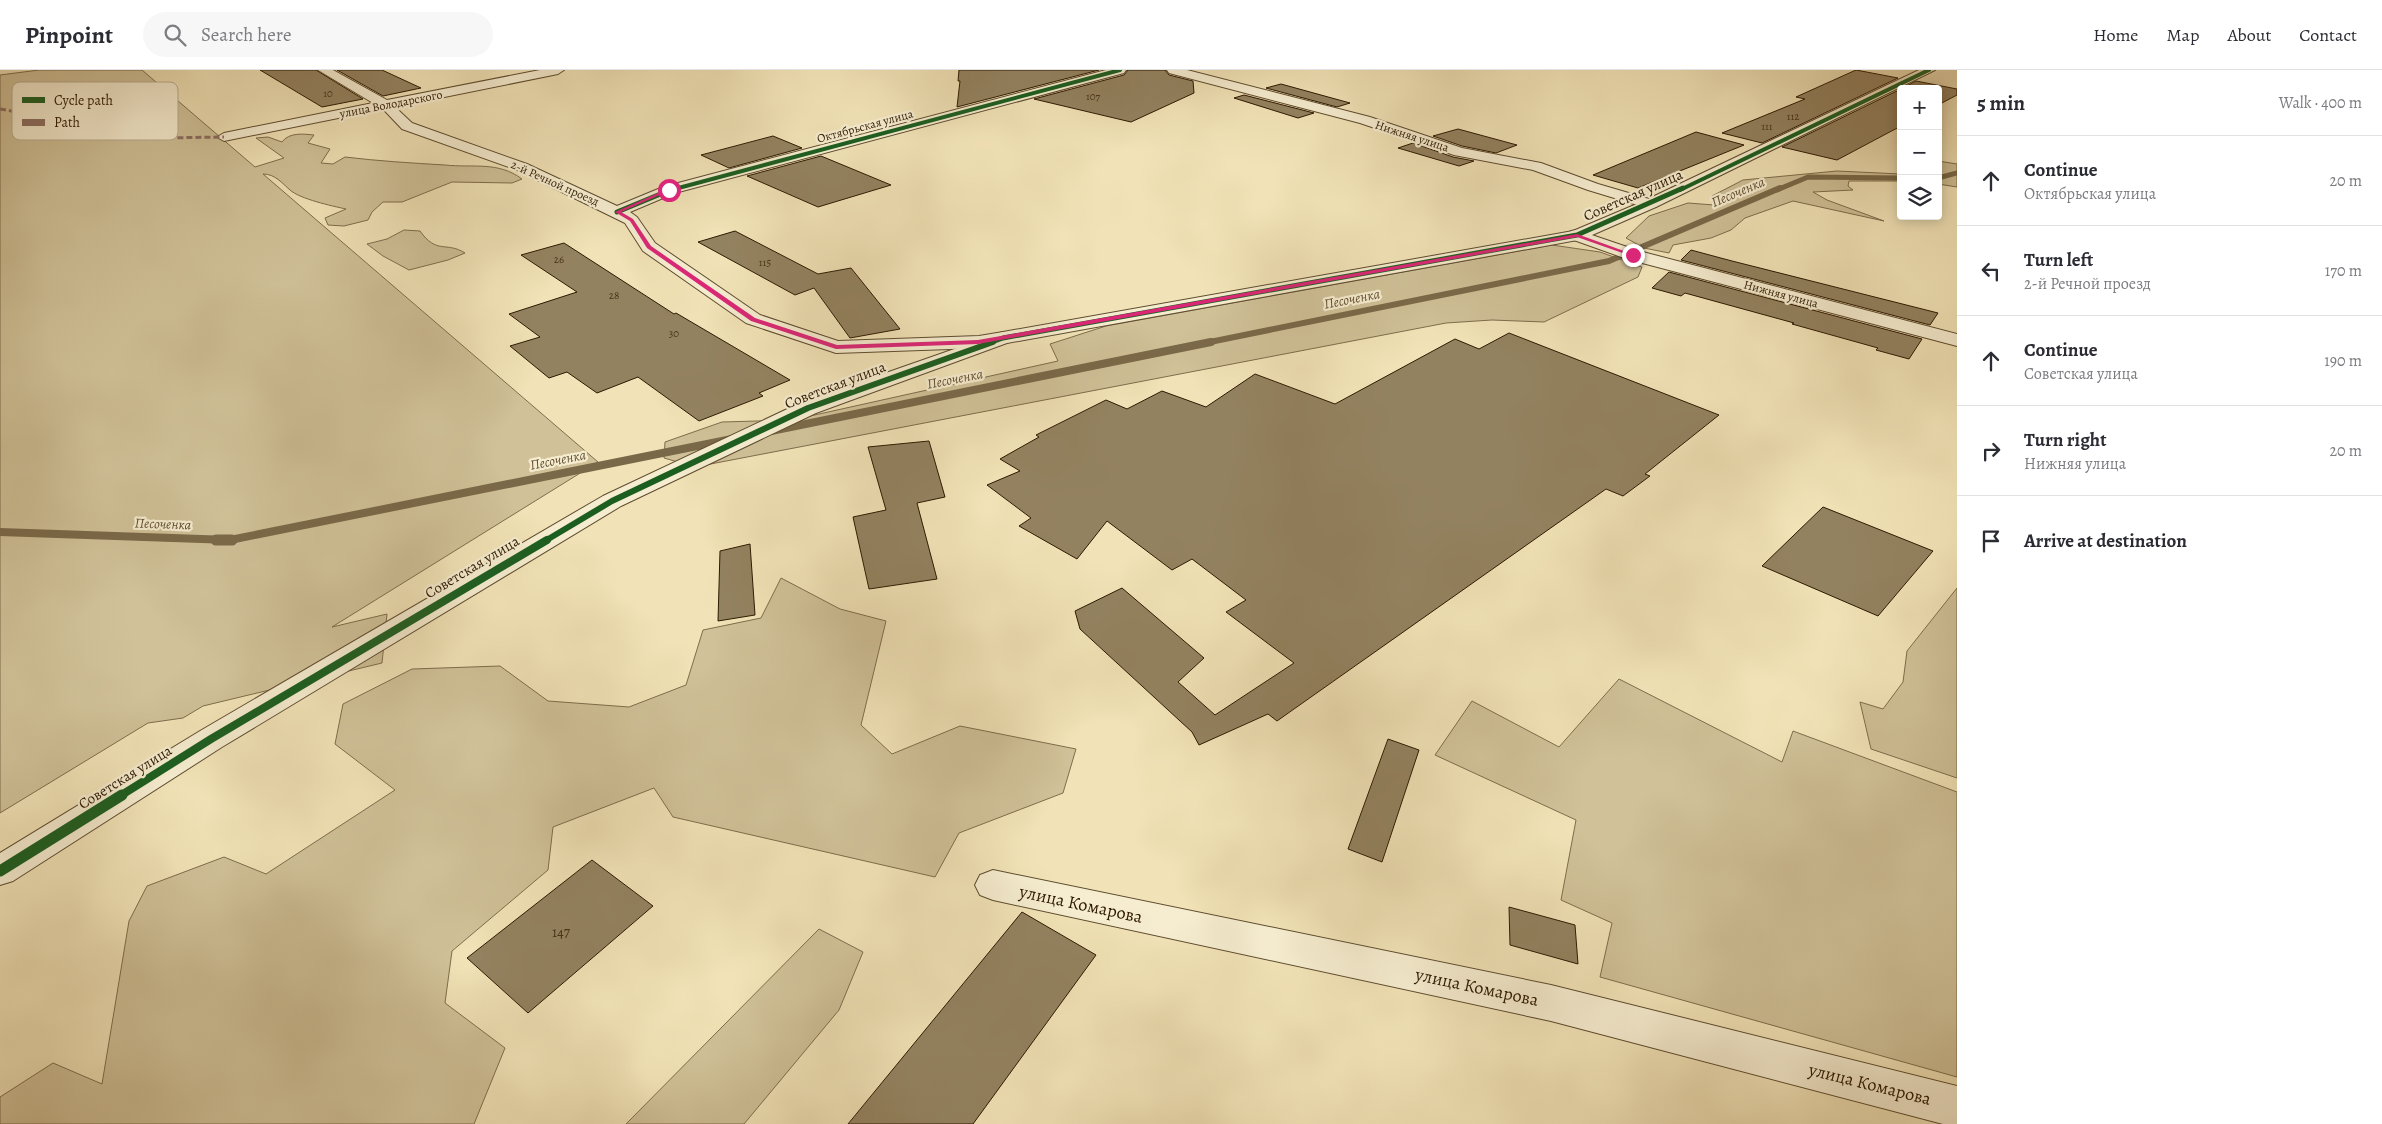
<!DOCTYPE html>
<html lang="en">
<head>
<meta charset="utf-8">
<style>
  body { margin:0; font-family:Alegreya,serif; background:#f7f7f7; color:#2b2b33 }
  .controls { position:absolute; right:15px; top:15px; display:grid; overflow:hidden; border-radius:5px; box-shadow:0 2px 12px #0003 }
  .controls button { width:45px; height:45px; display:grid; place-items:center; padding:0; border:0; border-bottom:1px solid #e1e1e2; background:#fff; color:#2b2b33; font:25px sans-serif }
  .stop { position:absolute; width:15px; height:15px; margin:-11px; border:4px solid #db2777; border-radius:50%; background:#fff }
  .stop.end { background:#db2777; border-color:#fff; box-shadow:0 1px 5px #0008 }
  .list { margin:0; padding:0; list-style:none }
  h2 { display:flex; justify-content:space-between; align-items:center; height:65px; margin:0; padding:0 20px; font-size:21px }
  h2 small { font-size:16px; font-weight:400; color:#7c7c81 }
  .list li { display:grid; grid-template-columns:32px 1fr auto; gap:15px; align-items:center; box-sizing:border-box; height:90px; padding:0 20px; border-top:1px solid #e1e1e2 }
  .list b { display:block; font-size:19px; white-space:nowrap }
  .list p { margin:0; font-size:16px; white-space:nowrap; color:#7c7c81 }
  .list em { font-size:16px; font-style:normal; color:#7c7c81 }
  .icon { flex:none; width:28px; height:28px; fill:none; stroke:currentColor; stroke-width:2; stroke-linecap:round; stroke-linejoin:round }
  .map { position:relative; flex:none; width:1957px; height:1054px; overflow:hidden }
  header { display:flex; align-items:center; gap:30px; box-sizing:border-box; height:70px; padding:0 25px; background:#fff; border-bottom:1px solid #e1e1e2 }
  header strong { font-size:24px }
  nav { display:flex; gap:28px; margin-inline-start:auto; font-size:18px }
  .search { width:350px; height:45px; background:#f7f7f7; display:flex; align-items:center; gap:12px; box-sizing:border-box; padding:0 18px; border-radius:28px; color:#7c7c81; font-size:19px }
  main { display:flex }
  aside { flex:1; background:#fff }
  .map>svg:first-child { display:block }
</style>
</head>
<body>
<header>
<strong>Pinpoint</strong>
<div class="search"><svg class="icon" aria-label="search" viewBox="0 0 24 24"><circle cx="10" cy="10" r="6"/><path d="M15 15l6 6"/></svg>Search here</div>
<nav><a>Home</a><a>Map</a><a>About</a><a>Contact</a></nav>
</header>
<main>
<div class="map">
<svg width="1957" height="1054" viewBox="0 0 1957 1054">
  <rect width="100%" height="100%" fill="#f1e3b7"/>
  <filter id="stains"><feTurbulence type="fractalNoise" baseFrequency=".004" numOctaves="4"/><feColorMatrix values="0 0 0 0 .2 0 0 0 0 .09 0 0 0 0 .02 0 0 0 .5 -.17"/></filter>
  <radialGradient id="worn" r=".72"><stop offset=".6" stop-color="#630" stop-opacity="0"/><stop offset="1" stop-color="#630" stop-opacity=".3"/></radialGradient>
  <g fill="#d0c198" stroke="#7e6d4c">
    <path d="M39,0H142L255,97L284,88L256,68L268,67L282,72C289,62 304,64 314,65L308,73L330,79L321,93L333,94L345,87C378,91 411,93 445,95C473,98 498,91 522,109L512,113L452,112L402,132H383L372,142L368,150L344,156L328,155L325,148L346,139C332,136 300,129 290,120C282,113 275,104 263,104L598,392L332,557L387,544L382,593L203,636L183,648L148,653L0,743V5Z"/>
    <polygon points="1938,91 1957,94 1957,117 1938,114"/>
    <polygon points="1837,101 1901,104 1901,111 1849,111 1848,116 1853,120 1813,122 1827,130 1884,151 1793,131 1745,148 1731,160 1711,168 1673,175 1669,183 1644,178 1626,168 1649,146 1688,133 1714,135 1712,126 1743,110"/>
    <path d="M404,160L420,161C437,185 446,171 465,183L448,190L409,200L383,186L367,174L387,169Z"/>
    <polygon points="1552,175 1600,182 1642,197 1638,207 1544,252 1492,250 1446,253 695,397 664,388 665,372 722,352 792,350 1058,291 1050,274 1106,256"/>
    <polygon points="781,508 840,539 886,551 861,655 892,684 960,656 1076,679 1063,723 959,763 935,807 673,747 654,718 553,757 548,800 452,881 445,933 505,978 474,1054 0,1054 0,1027 53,993 102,1014 129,851 147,816 224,787 266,804 395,720 335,674 343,634 412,599 500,596 548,631 629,637 686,615 703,560 761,548"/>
    <polygon points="1957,518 1957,708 1871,679 1860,632 1883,639 1903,612 1907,581"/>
    <polygon points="1619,609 1782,692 1793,661 1957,722 1957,1007 1600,907 1612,853 1561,830 1576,750 1435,685 1472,631 1559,677"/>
    <polygon points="819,859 863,882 839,940 744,1054 626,1054"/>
  </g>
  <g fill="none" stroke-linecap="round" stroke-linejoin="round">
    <g stroke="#7a6949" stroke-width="5">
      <polyline points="1938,108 1957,103"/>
      <polyline points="1777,120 1808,107 1901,108"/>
    </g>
    <polyline stroke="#7a6949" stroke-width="6" points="1205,273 1609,191 1780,118"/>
    <g stroke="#7a6949" stroke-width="8">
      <polyline points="771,361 1211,272"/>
      <polyline points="0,462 230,470 732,369"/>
    </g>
    <polyline stroke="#7a6949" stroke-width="11" points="216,470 232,470"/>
  </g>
  <g fill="#938260" stroke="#2d1901">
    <polygon points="260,0 316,0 363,29 322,37"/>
    <polygon points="337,0 382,0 421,18 383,26"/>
    <polygon points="959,0 1099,0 957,37 960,11 958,11"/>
    <polygon points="1128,0 1165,0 1169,5 1193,11 1194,23 1131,52 1034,29 1124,5"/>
    <polygon points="1856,0 1898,8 1762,73 1722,63 1805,29 1796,27"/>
    <polygon points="1916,11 1957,19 1957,25 1938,35 1938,19 1901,19"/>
    <polygon points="1281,14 1350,33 1337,37 1266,18"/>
    <polygon points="1901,19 1901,56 1837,90 1782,77"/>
    <polygon points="1244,25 1314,43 1298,48 1234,28"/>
    <polygon points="1458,59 1517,75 1496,83 1462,76 1433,66"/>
    <polygon points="1696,62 1744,75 1638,118 1593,105"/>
    <polygon points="773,66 802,78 729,98 701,85"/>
    <polygon points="1413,73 1453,87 1474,91 1459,96 1398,78"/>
    <polygon points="821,86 891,115 818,137 747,106"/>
    <polygon points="735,161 818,204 851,198 900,259 850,268 814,218 795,225 698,172"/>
    <polygon points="564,173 674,244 676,243 790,310 759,323 763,326 699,351 638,307 597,323 567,302 549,308 510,276 540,267 509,244 577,222 521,185"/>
    <polygon points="1691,180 1732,191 1938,243 1930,255 1681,190"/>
    <polygon points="1669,202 1922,269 1909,289 1876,280 1878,278 1792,254 1794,253 1685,223 1681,226 1652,218"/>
    <polygon points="1509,263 1719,345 1645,404 1650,406 1623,426 1606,419 1277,651 1268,644 1199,675 1192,662 1080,559 1075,541 1122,518 1204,588 1178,612 1215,645 1294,593 1226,542 1246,530 1192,489 1172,500 1107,451 1077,489 1019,456 1031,448 987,415 1020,401 1000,389 1039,367 1036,365 1106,330 1127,339 1162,321 1206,337 1255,304 1335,334 1455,269 1479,279"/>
    <polygon points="929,371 945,427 917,433 937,509 869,519 853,447 886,440 868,377"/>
    <polygon points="1823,437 1933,481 1878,546 1762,496"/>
    <polygon points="750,474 755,545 718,551 720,481"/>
    <polygon points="1388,669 1419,680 1382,792 1348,779"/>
    <polygon points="592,790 653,836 528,943 467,888"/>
    <polygon points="1509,837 1575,855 1578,894 1510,875"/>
    <polygon points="1022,842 1096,885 973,1054 848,1054"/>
  </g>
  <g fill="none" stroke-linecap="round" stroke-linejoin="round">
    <g stroke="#5e4c2e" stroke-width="2">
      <g id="minor">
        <polygon points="318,0 333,0 387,30 540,0 564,0 558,4 395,37 412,53 527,94 617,136 663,117 1106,0 1126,0 1124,3 675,123 630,142 637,147 655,173 760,245 838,271 979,266 1003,262 1010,264 1013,268 1010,272 979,278 836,283 746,253 643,181 625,153 517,100 402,59 383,39 224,71 217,67 224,63 373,33"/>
        <polygon points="1167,0 1187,0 1370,47 1462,78 1541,93 1598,114 1656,131 1658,134 1656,137 1644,137 1588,120 1533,100 1454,85 1360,53 1169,3"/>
        <polygon points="1577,160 1639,181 1957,264 1957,276 1627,189 1571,169 1569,165 1571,161"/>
        <polygon points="993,800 1551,915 1957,1016 1957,1054 1943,1054 1551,951 993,830 980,825 975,815 980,805"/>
      </g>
    </g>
    <g stroke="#5e4c2e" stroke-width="2">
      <polygon id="tertiary" points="1919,0 1935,0 1656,137 1583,169 1007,273 816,343 621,436 222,677 13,811 0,815 0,783 200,661 603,426 800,333 1003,262 1573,161 1644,131"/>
    </g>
    <use href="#minor" fill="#f6edd0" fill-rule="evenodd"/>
    <use href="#tertiary" fill="#f6edd0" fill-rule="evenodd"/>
    <polyline stroke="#8d6e63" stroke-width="3" stroke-dasharray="6 3" stroke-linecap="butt" points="0,39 161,68 224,67"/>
    <g stroke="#f6edd0" stroke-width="5">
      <g id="cycleway-far4">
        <polyline points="671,120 1120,0"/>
        <polyline points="1680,120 1929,0"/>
      </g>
    </g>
    <g stroke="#f6edd0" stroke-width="7">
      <g id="cycleway-far3">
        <polyline points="617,142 675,118"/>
        <polyline points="989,273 1003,268 1577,165 1683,118"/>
      </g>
    </g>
    <g stroke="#f6edd0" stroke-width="9">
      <polyline id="cycleway-far2" points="545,471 612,431 808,338 993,272"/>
    </g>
    <g stroke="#f6edd0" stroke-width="11">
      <polyline id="cycleway-far1" points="120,726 211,669 547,470"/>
    </g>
    <g stroke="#f6edd0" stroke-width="14">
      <polyline id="cycleway" points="0,801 122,725"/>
    </g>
    <use href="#cycleway-far4" stroke="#1b5e20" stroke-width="4"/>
    <use href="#cycleway-far3" stroke="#1b5e20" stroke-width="5"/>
    <use href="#cycleway-far2" stroke="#1b5e20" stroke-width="6"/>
    <use href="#cycleway-far1" stroke="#1b5e20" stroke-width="8"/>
    <use href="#cycleway" stroke="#1b5e20" stroke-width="11"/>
  </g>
  <polygon fill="#db2777" points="667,119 671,120 621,142 633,149 651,176 755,248 837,275 978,270 1577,164 1635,185 1631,186 1577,167 978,274 836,279 751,251 647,178 630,151 615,142"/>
  <g text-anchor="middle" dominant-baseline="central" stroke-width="4.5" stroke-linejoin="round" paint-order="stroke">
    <g font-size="11" fill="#463319">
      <text x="328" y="23">10</text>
      <text x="1093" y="26">107</text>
      <text x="1793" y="46">112</text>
      <text x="1767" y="56">111</text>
      <text x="559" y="189">26</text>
      <text x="765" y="192">115</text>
      <text x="614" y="225">28</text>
      <text x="674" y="263">30</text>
    </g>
    <g font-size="12" fill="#2d1901" stroke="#f6edd0">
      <text transform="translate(391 34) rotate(-11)">улица Володарского</text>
      <text transform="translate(865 56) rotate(-15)">Октябрьская улица</text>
      <text transform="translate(1412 66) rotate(18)">Нижняя улица</text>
      <text transform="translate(555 113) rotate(24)">2-й Речной проезд</text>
      <text transform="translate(1781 224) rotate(15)">Нижняя улица</text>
    </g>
    <g font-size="14" font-style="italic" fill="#614e31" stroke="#f6edd0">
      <text transform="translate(1738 122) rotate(-23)">Песоченка</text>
      <text transform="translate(1352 229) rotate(-11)">Песоченка</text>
      <text transform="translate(955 309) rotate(-11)">Песоченка</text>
      <text transform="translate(558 390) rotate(-11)">Песоченка</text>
      <text transform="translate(163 454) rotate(2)">Песоченка</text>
    </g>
    <g font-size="15" fill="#2d1901" stroke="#f6edd0">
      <text transform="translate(1633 125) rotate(-24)">Советская улица</text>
      <text transform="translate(835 315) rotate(-21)">Советская улица</text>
      <text transform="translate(472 497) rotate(-31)">Советская улица</text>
      <text transform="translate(125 707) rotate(-32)">Советская улица</text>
    </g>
    <g font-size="15" fill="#463319">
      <text x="561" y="862">147</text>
    </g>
    <g font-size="18" fill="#2d1901" stroke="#f6edd0">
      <text transform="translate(1081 834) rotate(12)">улица Комарова</text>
      <text transform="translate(1477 917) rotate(12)">улица Комарова</text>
      <text transform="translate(1870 1014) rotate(14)">улица Комарова</text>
    </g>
  </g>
  <rect x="12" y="12" width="166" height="58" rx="8" fill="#f6edd0" stroke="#baad92" stroke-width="1"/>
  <rect x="22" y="27" width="23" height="6" fill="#1b5e20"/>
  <rect x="22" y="49" width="23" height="7" fill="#8d6e63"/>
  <g font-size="14" fill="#2d1901">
    <text x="54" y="35">Cycle path</text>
    <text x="54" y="57">Path</text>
  </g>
  <rect width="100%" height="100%" filter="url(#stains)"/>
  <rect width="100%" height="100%" fill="url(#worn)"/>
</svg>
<div class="controls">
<button>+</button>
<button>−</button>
<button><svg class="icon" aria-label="layers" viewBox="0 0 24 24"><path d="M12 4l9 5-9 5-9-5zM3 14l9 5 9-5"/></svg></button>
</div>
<div class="stop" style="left:669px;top:120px"></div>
<div class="stop end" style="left:1633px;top:185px"></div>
</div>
<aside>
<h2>5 min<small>Walk · 400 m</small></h2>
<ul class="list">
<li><svg class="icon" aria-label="ahead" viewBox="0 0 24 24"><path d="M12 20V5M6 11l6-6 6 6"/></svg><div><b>Continue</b><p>Октябрьская улица</p></div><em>20 m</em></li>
<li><svg class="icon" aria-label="left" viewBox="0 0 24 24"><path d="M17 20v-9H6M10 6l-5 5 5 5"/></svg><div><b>Turn left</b><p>2-й Речной проезд</p></div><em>170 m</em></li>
<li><svg class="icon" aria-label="ahead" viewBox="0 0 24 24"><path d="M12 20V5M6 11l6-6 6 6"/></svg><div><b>Continue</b><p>Советская улица</p></div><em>190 m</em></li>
<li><svg class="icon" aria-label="right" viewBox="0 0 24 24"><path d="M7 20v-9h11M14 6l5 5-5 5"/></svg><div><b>Turn right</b><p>Нижняя улица</p></div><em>20 m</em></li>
<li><svg class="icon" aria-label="arrive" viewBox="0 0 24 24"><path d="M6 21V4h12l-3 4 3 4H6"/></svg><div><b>Arrive at destination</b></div></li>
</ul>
</aside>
</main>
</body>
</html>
